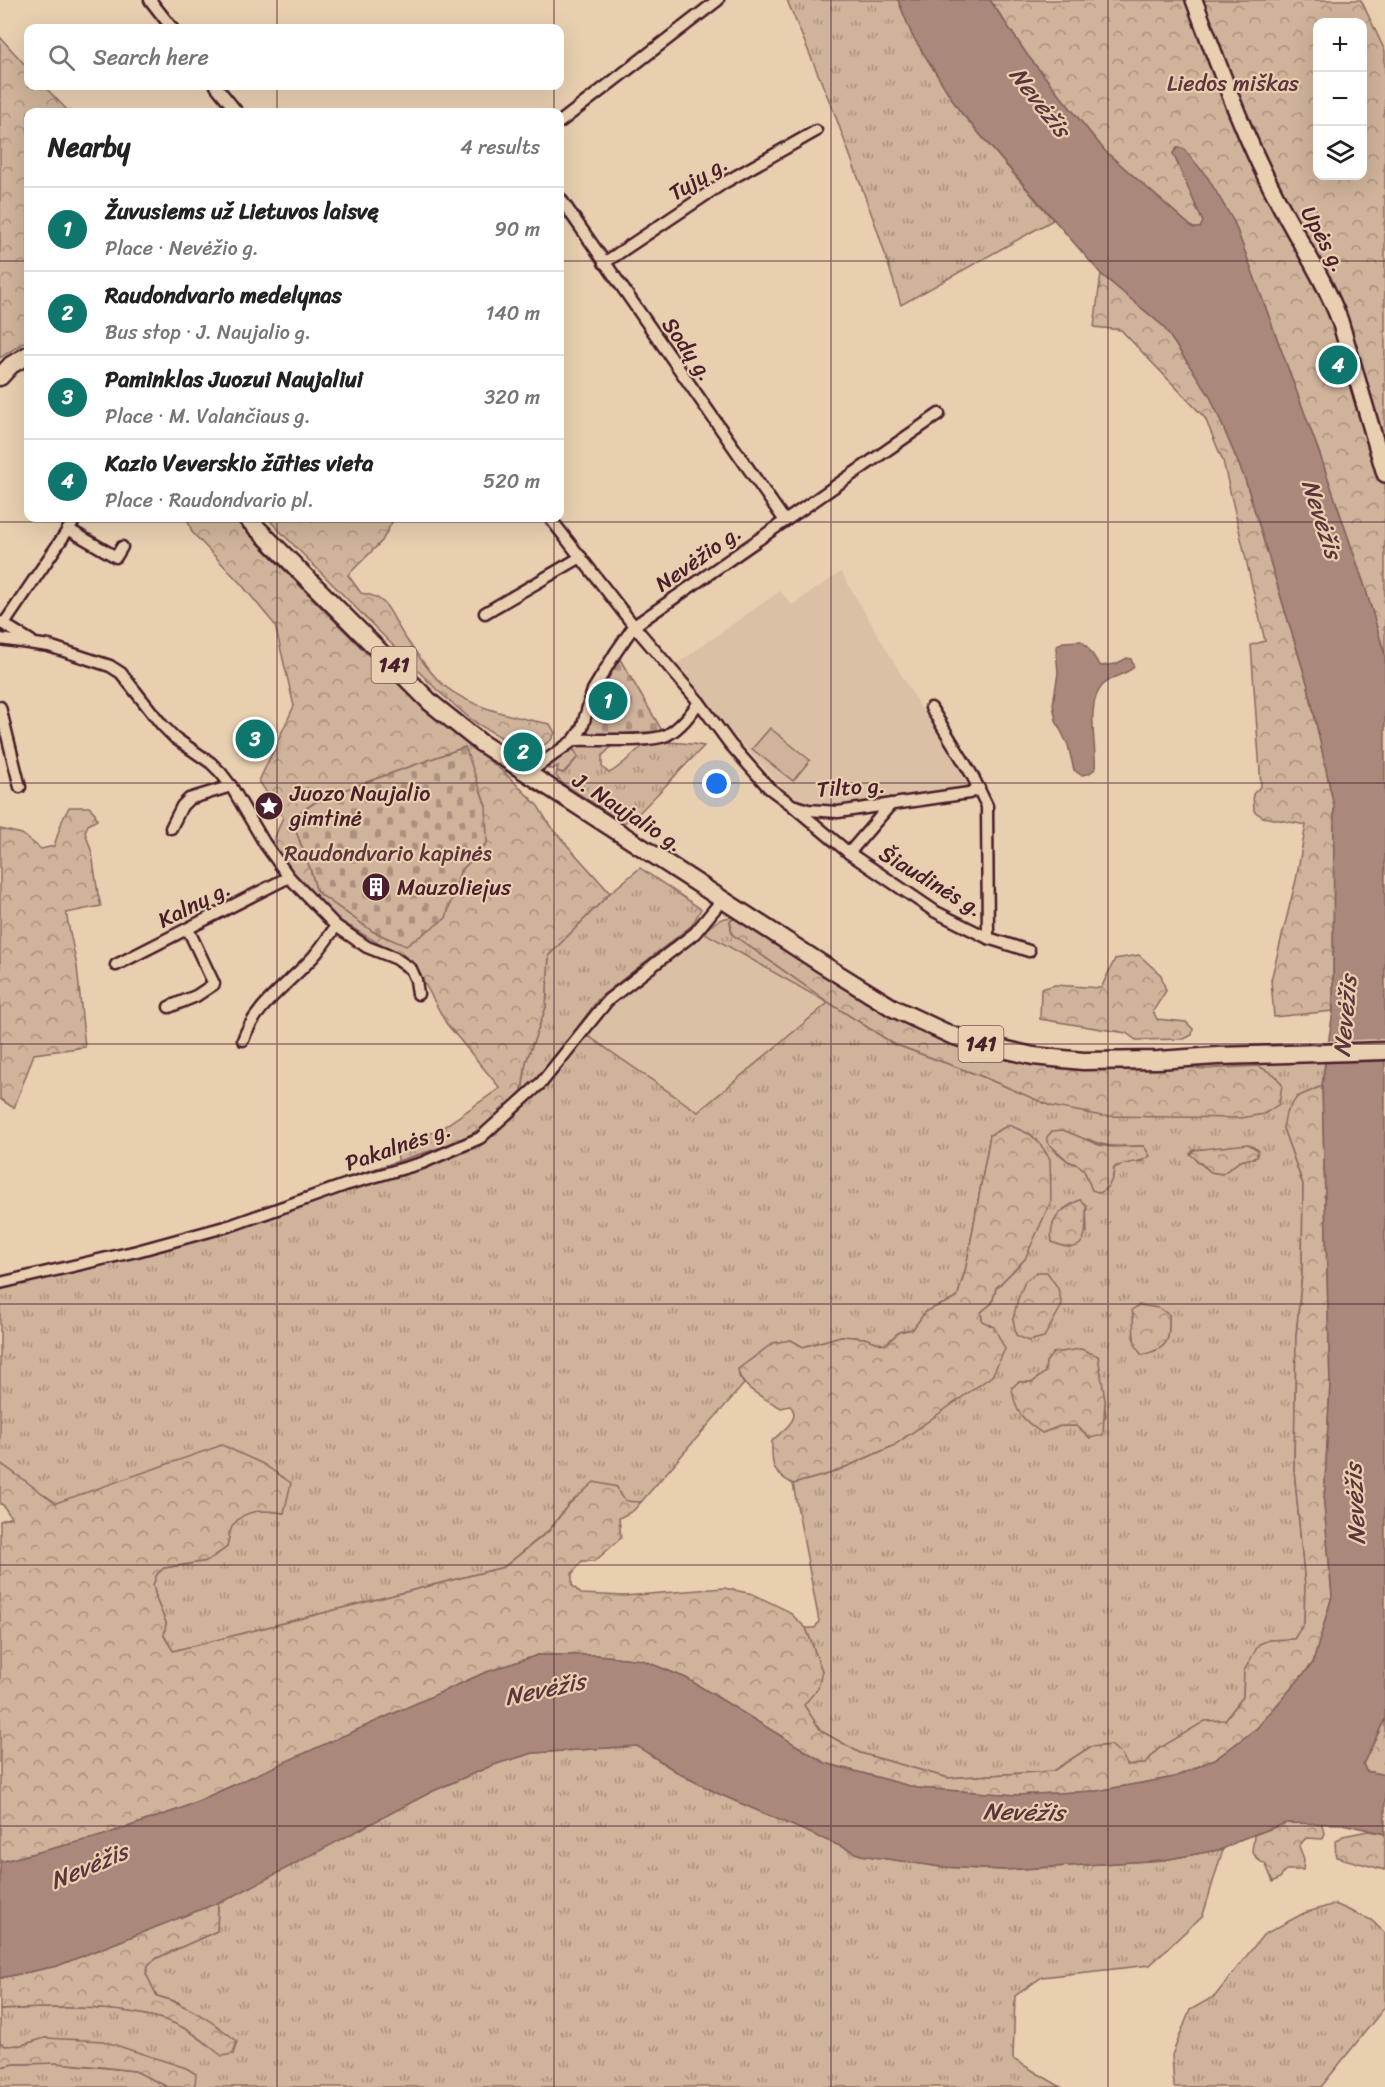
<!DOCTYPE html>
<html lang="en">
<head>
<meta charset="utf-8">
<style>
  body { margin:0; font-family:Sriracha,sans-serif; background:#f6f6f6; color:#222 }
  .controls { position:absolute; right:18px; top:18px; display:grid; overflow:hidden; border-radius:12px; box-shadow:0 6px 24px #0002 }
  .controls button { width:54px; height:54px; display:grid; place-items:center; padding:0; border:0; border-bottom:2px solid #e0e0e0; background:#fff; color:#222; font:30px sans-serif }
  .you { position:absolute; left:717px; top:784px; width:21px; height:21px; margin:-15px; border:4px solid #fff; border-radius:50%; background:#1a73e8; box-shadow:0 0 0 9px #1a73e833 }
  .badge { display:grid; place-items:center; width:39px; height:39px; border-radius:50%; background:#0f766e; color:#fff; font-size:20px; font-weight:700 }
  .pin { position:absolute; translate:-50% -50%; border:3px solid #fff; box-shadow:0 2px 6px #0006 }
  .list { margin:0; padding:0; list-style:none }
  h2 { display:flex; justify-content:space-between; align-items:center; height:78px; margin:0; padding:0 24px; font-size:26px }
  h2 small { font-size:20px; font-weight:400; color:#767676 }
  .list li { display:grid; grid-template-columns:39px 1fr auto; gap:18px; align-items:center; box-sizing:border-box; height:84px; padding:0 24px; border-top:2px solid #e0e0e0 }
  .list b { display:block; font-size:22px; white-space:nowrap }
  .list p { margin:0; font-size:20px; white-space:nowrap; color:#767676 }
  .list em { font-size:20px; font-style:normal; color:#767676 }
  .icon { flex:none; width:33px; height:33px; fill:none; stroke:currentColor; stroke-width:2; stroke-linecap:round; stroke-linejoin:round }
  .map { position:relative; flex:none; width:1385px; height:2087px; overflow:hidden }
  .search { position:absolute; background:#fff; box-shadow:0 6px 24px #0002; left:24px; top:24px; width:540px; height:66px; display:flex; align-items:center; gap:15px; box-sizing:border-box; padding:0 21px; border-radius:12px; color:#767676; font-size:22px }
  .panel { position:absolute; background:#fff; box-shadow:0 6px 24px #0002; left:24px; top:108px; width:540px; height:414px; border-radius:12px }
  .map>svg:first-child { display:block }
</style>
</head>
<body>
<div class="map">
<svg width="1385" height="2087" viewBox="0 0 1385 2087">
  <defs>
    <pattern id="grass-tufts" width="24" height="20" patternUnits="userSpaceOnUse" patternTransform="scale(1.5)"><rect width="24" height="20" fill="#cfb39a"/><path d="M3 7l-1-3M5 7V3M7 7l1-3M15 17l-1-3M17 17v-4M19 17l1-3" fill="none" stroke="#aa917e"/></pattern>
    <pattern id="forest-crowns" width="20" height="18" patternUnits="userSpaceOnUse" patternTransform="scale(1.5)"><rect width="20" height="18" fill="#cfb39a"/><path d="M2 6a3 3 0 1 1 6 0M12 15a3 3 0 1 1 6 0" fill="none" stroke="#aa917e"/></pattern>
    <pattern id="cemetery-stones" width="16" height="16" patternUnits="userSpaceOnUse" patternTransform="scale(1.5)"><rect width="16" height="16" fill="#cfb39a"/><path d="M2 7V4a2 2 0 0 1 4 0v3zM10 15v-3a2 2 0 0 1 4 0v3z" fill="#aa917e"/></pattern>
  </defs>
  <rect width="100%" height="100%" fill="#e8cfb0"/>
  <filter id="ink" filterUnits="userSpaceOnUse"><feTurbulence type="fractalNoise" baseFrequency=".0167" numOctaves="2"/><feDisplacementMap in="SourceGraphic" scale="12" xChannelSelector="R" yChannelSelector="G"/><feConvolveMatrix kernelMatrix="1 2 1 2 8 2 1 2 1" color-interpolation-filters="sRGB"/></filter>
  <g filter="url(#ink)">
    <g fill="#dac0a5">
      <polygon points="841,572 919,705 969,778 965,786 836,808 801,803 789,795 707,707 675,665 780,591 792,605"/>
      <polygon points="692,925 828,1002 698,1112 577,1028 599,998"/>
    </g>
    <g fill="url(#grass-tufts)" stroke="#8c6962" stroke-width="1.5" fill-rule="evenodd">
      <polygon points="787,0 898,0 912,35 959,110 1053,220 901,305 878,232 834,112"/>
      <path d="M616,742L602,756V767L609,773C621,767 629,757 639,749C653,738 687,743 704,746L640,812L624,823L562,783L556,776L557,771L563,773L566,771L578,757L570,749L580,744Z"/>
      <path d="M640,868L701,909L692,925L599,998L577,1028L698,1112L828,1003L703,932C714,923 721,915 736,918L730,921L732,934L828,1002L894,1044L981,1076L1051,1106L1258,1066L1202,1069L1183,1066L1277,1060L1278,1063L1325,1061L1322,1086L1297,1097L1283,1128L1303,1184L1302,1274L1296,1336L1294,1469L1305,1585L1304,1623L1295,1639L1269,1640L1244,1671L1243,1697L1225,1720L1158,1749L1145,1764L1127,1766L1122,1755L1090,1747L1053,1771L948,1778L860,1753L821,1731L803,1705L818,1688L822,1671L806,1628H815L819,1621L793,1484L832,1473L893,1446L982,1321L981,1312L992,1303L996,1288L1025,1259L1041,1145L1031,1135L1009,1125L990,1135L966,1267L957,1298L926,1311L913,1329L899,1332L885,1345L864,1338L841,1336L803,1347L791,1340L739,1369V1376L744,1384L641,1502H625L620,1498L568,1505L550,1529L504,1567L173,1651L164,1636L166,1623L157,1601L153,1585L157,1574L164,1568L208,1561L227,1547C229,1540 229,1529 233,1524C245,1508 267,1510 284,1513L111,1486L56,1504L0,1463V1277L9,1276L208,1227L324,1185L461,1141L522,1091L526,1062L546,1007L549,955L610,893ZM1088,1139C1107,1149 1124,1146 1144,1146V1161L1123,1163L1114,1168L1113,1177L1092,1190L1084,1170L1078,1165L1068,1161L1054,1150ZM1211,1149L1257,1157L1240,1161L1222,1174L1211,1172L1196,1160L1194,1150ZM1080,1200L1086,1205L1087,1232L1064,1209ZM1133,1310L1169,1315C1169,1341 1169,1348 1142,1355L1133,1337L1135,1324ZM1098,1356L1106,1416L1090,1438L1077,1426H1060L1042,1433L1018,1382H1033L1045,1372L1046,1362Z"/>
      <path d="M637,1746L680,1774L719,1794L861,1855L941,1867L1004,1870L1164,1860L1223,1849L1203,1915L1150,1965L1042,1977L1015,1996L1013,2059L1061,2087H192L195,2084L46,2038L22,2045L5,2046L0,2042V2010C52,2007 138,2003 184,2028C197,2035 210,2046 222,2055L178,2002L157,1996L146,1974L149,1964L157,1958L217,1931L218,1902L431,1792L493,1765L533,1753Z"/>
      <polygon points="1335,1904 1371,1920 1385,1933 1385,2007 1321,2087 1174,2087 1172,2055 1190,2010 1215,1996 1263,1935 1304,1913"/>
      <polygon points="58,2063 135,2071 168,2087 0,2087 0,2067 14,2064"/>
    </g>
    <g fill="url(#forest-crowns)" stroke="#8c6962" stroke-width="1.5" fill-rule="evenodd">
      <path d="M990,0H1361L1385,51V655L1365,587L1320,455L1234,222L1173,153L1203,222L1200,228H1193L1105,151L1028,56ZM1318,22H1362V176H1318Z"/>
      <polygon points="0,37 28,68 28,86 44,86 69,112 28,112 28,340 0,358"/>
      <polygon points="1101,274 1163,326 1210,396 1245,479 1308,686 1334,806 1333,1011 1274,1017 1271,980 1296,880 1306,825 1263,817 1254,811 1253,794 1261,786 1251,645 1265,641 1223,461 1205,418 1121,330 1094,327"/>
      <path d="M187,518H233L387,674L446,727L505,773L538,806L550,826L610,893L549,955L546,1007L526,1062L522,1091L487,1124L461,1141L398,1161L397,1146L439,1130L500,1088L446,1023L415,965L339,920L297,880L272,844L283,817L259,781L294,706L275,625L241,584L192,532ZM465,747L487,843L460,872L374,932L317,892L310,868L291,818L322,798Z"/>
      <path d="M267,518H397L392,522L382,541L348,575L361,593C389,596 390,615 404,636C414,650 426,667 438,680C465,707 514,717 550,724L555,733L551,740L537,750L511,743L474,722L438,691Z"/>
      <polygon points="570,749 575,751 578,757 563,773 557,771 558,766 553,769 548,769 549,763"/>
      <polygon points="69,807 89,807 95,813 97,820 88,825 85,832 92,853 98,894 101,906 66,913 77,966 85,1047 34,1054 14,1108 0,1099 0,829 22,834 41,849 54,846 62,821"/>
      <polygon points="738,917 954,1043 1183,1066 1203,1069 1258,1066 1275,1075 1282,1085 1279,1104 1264,1114 1241,1118 1102,1116 1051,1106 981,1076 894,1044 828,1002 732,934 730,921"/>
      <polygon points="1139,955 1161,975 1166,991 1153,1011 1157,1019 1186,1022 1193,1029 1192,1035 1184,1039 1136,1040 1126,1033 1040,1019 1041,989 1055,985 1101,988 1115,959"/>
      <path d="M1322,1086L1330,1384L1324,1504L1332,1596L1313,1663L1257,1728L1217,1758L1175,1777L1097,1791L1016,1795L917,1788L825,1763L686,1678L642,1660L597,1655H538L484,1673L180,1809L101,1836L0,1862V1521L11,1517L3,1505L0,1504V1463L56,1503L222,1445L263,1464L291,1483L284,1513C267,1510 245,1508 234,1524C229,1529 229,1540 227,1547L207,1561L164,1568L157,1574L153,1585L157,1601L166,1623L164,1636L173,1651L504,1567L550,1530L568,1505L594,1482L617,1487C621,1502 627,1502 641,1502L633,1511L619,1518L621,1538L595,1561H582L572,1574V1585L581,1594L624,1596L724,1588L753,1594L788,1611L806,1628L822,1671L818,1688L804,1705L821,1731L860,1753L948,1778L1053,1771L1090,1747L1111,1745L1122,1755L1127,1765L1145,1764L1158,1749L1205,1721L1225,1720L1243,1697L1244,1671L1259,1644L1269,1640L1294,1639L1304,1623L1305,1585L1294,1469L1296,1336L1302,1274L1303,1184L1283,1128L1286,1113L1297,1097Z"/>
      <path d="M1009,1125L1031,1135L1041,1145L1050,1159L1051,1201L1025,1259L996,1288L992,1303L981,1312L982,1321L994,1327L1005,1349L992,1376L893,1446L832,1473L793,1484C770,1471 772,1466 772,1441C780,1432 803,1419 790,1406L781,1408C766,1399 739,1388 738,1369L773,1343L791,1340L803,1347L841,1336L864,1338L885,1345L899,1332L913,1329L926,1311L957,1298L966,1267L990,1135Z"/>
      <path d="M1063,1130L1099,1145L1111,1147L1144,1146L1150,1156C1140,1164 1126,1161 1114,1168C1113,1180 1110,1186 1100,1193L1092,1190L1084,1170L1078,1165L1068,1161L1047,1142V1137L1052,1131Z"/>
      <polygon points="1248,1144 1258,1150 1257,1157 1240,1161 1222,1174 1211,1172 1190,1154 1194,1150"/>
      <path d="M1080,1200L1086,1205C1086,1232 1089,1259 1052,1242C1048,1221 1061,1208 1080,1200Z"/>
      <polygon points="1037,1272 1047,1272 1058,1288 1062,1305 1044,1337 1028,1341 1016,1335 1013,1319 1018,1299 1025,1281"/>
      <path d="M1139,1305L1159,1308L1169,1315C1169,1341 1170,1348 1142,1355C1129,1340 1136,1328 1132,1310Z"/>
      <path d="M1081,1349L1098,1356L1105,1400L1103,1435L1090,1438L1077,1426H1060L1042,1433C1023,1420 1015,1413 1012,1388L1018,1382H1033L1045,1372L1046,1362L1053,1353Z"/>
      <polygon points="1385,1719 1385,1775 1366,1771 1363,1764"/>
      <polygon points="1286,1823 1321,1823 1325,1833 1323,1839 1306,1838 1299,1846 1304,1859 1303,1870 1286,1870 1280,1878 1273,1882 1266,1865 1257,1859 1252,1851 1254,1835"/>
      <polygon points="1368,1831 1385,1834 1385,1870 1336,1857 1335,1842 1343,1836"/>
      <path d="M218,1902L217,1931L157,1958L149,1964L146,1974L157,1996C187,2004 213,2022 237,2041L233,2054L222,2056C210,2047 198,2035 184,2028C138,2003 52,2007 0,2010V1978L57,1966Z"/>
      <polygon points="45,2038 103,2041 186,2068 196,2074 195,2084 192,2087 168,2087 135,2071 101,2067 58,2063 14,2064 0,2067 0,2042 5,2046 22,2045"/>
    </g>
    <g fill="url(#cemetery-stones)" stroke="#8c6962" stroke-width="1.5">
      <polygon points="618,656 663,732 654,735 587,736 594,699"/>
      <polygon points="465,747 486,806 487,843 460,872 446,918 406,946 374,932 317,892 310,868 291,818 322,798"/>
    </g>
    <polygon fill="#cfb39a" stroke="#8c6962" stroke-width="1.5" points="770,728 810,760 793,781 752,749"/>
    <g fill="#aa897b" stroke="#845f5b" stroke-width="1.5">
      <polygon points="898,0 990,0 1028,56 1105,151 1193,228 1200,228 1203,222 1173,153 1177,148 1183,148 1208,178 1234,222 1320,455 1365,587 1385,655 1385,1719 1363,1764 1366,1771 1385,1775 1385,1834 1343,1824 1286,1823 1242,1839 1223,1849 1164,1860 1004,1870 941,1867 861,1855 719,1794 680,1774 637,1746 533,1753 493,1765 431,1792 230,1898 57,1966 0,1978 0,1862 101,1836 180,1809 484,1673 538,1655 597,1655 642,1660 686,1678 825,1763 917,1788 1016,1795 1097,1791 1175,1777 1217,1758 1257,1728 1313,1663 1332,1596 1324,1504 1330,1384 1322,1086 1333,1011 1334,806 1308,686 1245,479 1210,396 1163,326 1101,274 959,110 912,35"/>
      <path d="M1081,641C1090,647 1093,658 1101,666L1116,664L1127,658L1131,659L1134,667C1126,675 1111,676 1102,686C1085,705 1097,745 1095,769L1088,774L1081,775L1074,770L1068,745L1056,721L1053,704L1058,673L1056,647L1063,642Z"/>
    </g>
    <polygon fill="#e8cfb0" points="1385,1039 1385,1060 1322,1061 1325,1041"/>
    <g fill="none" stroke-linecap="round" stroke-linejoin="round">
      <g stroke="#4a1f2b" stroke-width="15">
        <g id="minor">
          <polyline points="150,0 172,28"/>
          <polyline points="216,86 237,112"/>
          <polyline points="560,122 718,0"/>
          <polyline points="560,198 785,521"/>
          <polyline points="604,263 722,184 816,131"/>
          <polyline points="550,518 634,626 699,702 730,744 769,788 792,805 808,810 838,812 969,793 979,788"/>
          <polyline points="68,529 116,557 122,547"/>
          <polyline points="485,613 581,557"/>
          <polyline points="0,622 31,641"/>
          <polyline points="4,624 76,518"/>
          <polyline points="0,639 49,646 110,666 121,673 162,725 175,738 211,763 221,773 231,786 265,844 289,877 336,926 367,947 395,958 411,969 416,980 418,994"/>
          <polyline points="0,707 20,787"/>
          <polyline points="931,708 972,775 987,806 988,938"/>
          <path d="M574,740C595,739 650,743 667,735C681,727 690,715 699,702"/>
          <polyline points="527,774 574,740 582,728 593,690 616,652 634,626 939,414"/>
          <polyline points="794,807 849,853 936,912 988,938 1029,951"/>
          <polyline points="171,828 182,806 189,799 231,786"/>
          <polyline points="849,853 891,804"/>
          <polyline points="116,965 289,877"/>
          <polyline points="169,1007 196,996 214,984 188,929"/>
          <path d="M243,1040C256,1004 289,984 314,956C322,947 329,936 336,926"/>
          <polyline points="0,1283 137,1251 232,1225 345,1185 422,1163 480,1138 542,1082 608,1000 695,933 722,900"/>
        </g>
      </g>
      <g stroke="#4a1f2b" stroke-width="20">
        <path id="secondary" d="M1194,0C1219,66 1242,132 1275,195C1296,237 1323,276 1340,321L1385,474"/>
      </g>
      <g stroke="#4a1f2b" stroke-width="21">
        <g id="primary">
          <polyline points="0,377 11,365 28,355"/>
          <polyline points="247,518 431,703 481,743 822,964 893,1008 951,1035 977,1043 1033,1056 1083,1061 1158,1060 1217,1056 1385,1051"/>
        </g>
      </g>
      <use href="#minor" stroke="#e8cfb0" stroke-width="10"/>
      <use href="#secondary" stroke="#e8cfb0" stroke-width="15"/>
      <use href="#primary" stroke="#e8cfb0" stroke-width="16"/>
    </g>
  </g>
  <path fill="none" stroke="#4a1f2b" stroke-width="1.5" stroke-opacity="0.55" d="M277,0V28M554,0V28M831,0V2087M1108,0V2087M277,86V112M554,86V112M0,261H28M560,261H1385M277,518V2087M554,518V2087M0,522H1385M0,783H1385M0,1044H1385M0,1304H1385M0,1565H1385M0,1826H1385"/>
  <defs>
    <g id="sight-disc" transform="scale(1.5)"><circle r="9.5" fill="#4a1f2b" stroke="#e8cfb0"/><path d="M0-6L1.8-2.2L6-1.7L2.9 1.2L3.7 5.4L0 3.3L-3.7 5.4L-2.9 1.2L-6-1.7L-1.8-2.2Z" fill="#fff"/></g>
    <g id="building-disc" transform="scale(1.5)"><circle r="9.5" fill="#4a1f2b" stroke="#e8cfb0"/><path d="M-4-6H4V6H1V3H-1V6H-4ZM-2.5-4.3h1.7v1.8h-1.7ZM.8-4.3h1.7v1.8H.8ZM-2.5-1h1.7V.8h-1.7ZM.8-1h1.7V.8H.8Z" fill="#fff"/></g>
  </defs>
  <g fill-rule="evenodd">
    <use href="#sight-disc" x="269" y="806"/>
    <use href="#building-disc" x="376" y="887"/>
  </g>
  <g text-anchor="middle" dominant-baseline="central" stroke-width="4.5" stroke-linejoin="round" paint-order="stroke">
    <g fill="#e8cfb0" stroke="#795453" stroke-width="1.5">
      <rect x="371.5" y="647" width="45" height="36" rx="4.5"/>
      <rect x="958.5" y="1026" width="45" height="36" rx="4.5"/>
    </g>
    <g font-size="21" font-weight="bold" fill="#4a1f2b">
      <text x="394" y="665">141</text>
      <text x="981" y="1044">141</text>
    </g>
    <g font-size="22" fill="#5e353c" stroke="#e8cfb0">
      <text x="1233" y="83">Liedos miškas</text>
      <text x="388" y="853">Raudondvario kapinės</text>
    </g>
    <g font-size="22" fill="#4a1f2b" stroke="#e8cfb0">
      <text transform="translate(698 178) rotate(-32)">Tujų g.</text>
      <text transform="translate(1324 239) rotate(61)">Upės g.</text>
      <text transform="translate(688 349) rotate(55)">Sodų g.</text>
      <text transform="translate(698 558) rotate(-35)">Nevėžio g.</text>
      <text transform="translate(851 787) rotate(-4)">Tilto g.</text>
      <text transform="translate(628 812) rotate(33)">J. Naujalio g.</text>
      <text transform="translate(931 881) rotate(31)">Šiaudinės g.</text>
      <text transform="translate(194 904) rotate(-27)">Kalnų g.</text>
      <text transform="translate(398 1146) rotate(-19)">Pakalnės g.</text>
    </g>
    <g font-size="22" fill="#4a1f2b" stroke="#e8cfb0" text-anchor="start">
      <text x="290" y="793">Juozo Naujalio<tspan x="290" dy="25">gimtinė</tspan></text>
      <text x="397" y="887">Mauzoliejus</text>
    </g>
    <g font-size="24" font-style="italic" fill="#5d343b" stroke="#e8cfb0">
      <text transform="translate(1040 102) rotate(52)">Nevėžis</text>
      <text transform="translate(1322 519) rotate(72)">Nevėžis</text>
      <text transform="translate(1345 1016) rotate(-85)">Nevėžis</text>
      <text transform="translate(1355 1504) rotate(-93)">Nevėžis</text>
      <text transform="translate(545 1689) rotate(-12)">Nevėžis</text>
      <text transform="translate(1024 1812) rotate(1)">Nevėžis</text>
      <text transform="translate(89 1866) rotate(-23)">Nevėžis</text>
    </g>
  </g>
</svg>
<div class="controls">
<button>+</button>
<button>−</button>
<button><svg class="icon" aria-label="layers" viewBox="0 0 24 24"><path d="M12 4l9 5-9 5-9-5zM3 14l9 5 9-5"/></svg></button>
</div>
<div class="you"></div>
<div class="pin badge" style="left:608px;top:701px">1</div>
<div class="pin badge" style="left:523px;top:752px">2</div>
<div class="pin badge" style="left:255px;top:739px">3</div>
<div class="pin badge" style="left:1338px;top:365px">4</div>
<div class="search"><svg class="icon" aria-label="search" viewBox="0 0 24 24"><circle cx="10" cy="10" r="6"/><path d="M15 15l6 6"/></svg>Search here</div>
<section class="panel">
<h2>Nearby<small>4 results</small></h2>
<ul class="list">
<li><span class="badge">1</span><div><b>Žuvusiems už Lietuvos laisvę</b><p>Place · Nevėžio g.</p></div><em>90 m</em></li>
<li><span class="badge">2</span><div><b>Raudondvario medelynas</b><p>Bus stop · J. Naujalio g.</p></div><em>140 m</em></li>
<li><span class="badge">3</span><div><b>Paminklas Juozui Naujaliui</b><p>Place · M. Valančiaus g.</p></div><em>320 m</em></li>
<li><span class="badge">4</span><div><b>Kazio Veverskio žūties vieta</b><p>Place · Raudondvario pl.</p></div><em>520 m</em></li>
</ul>
</section>
</div>
</body>
</html>
